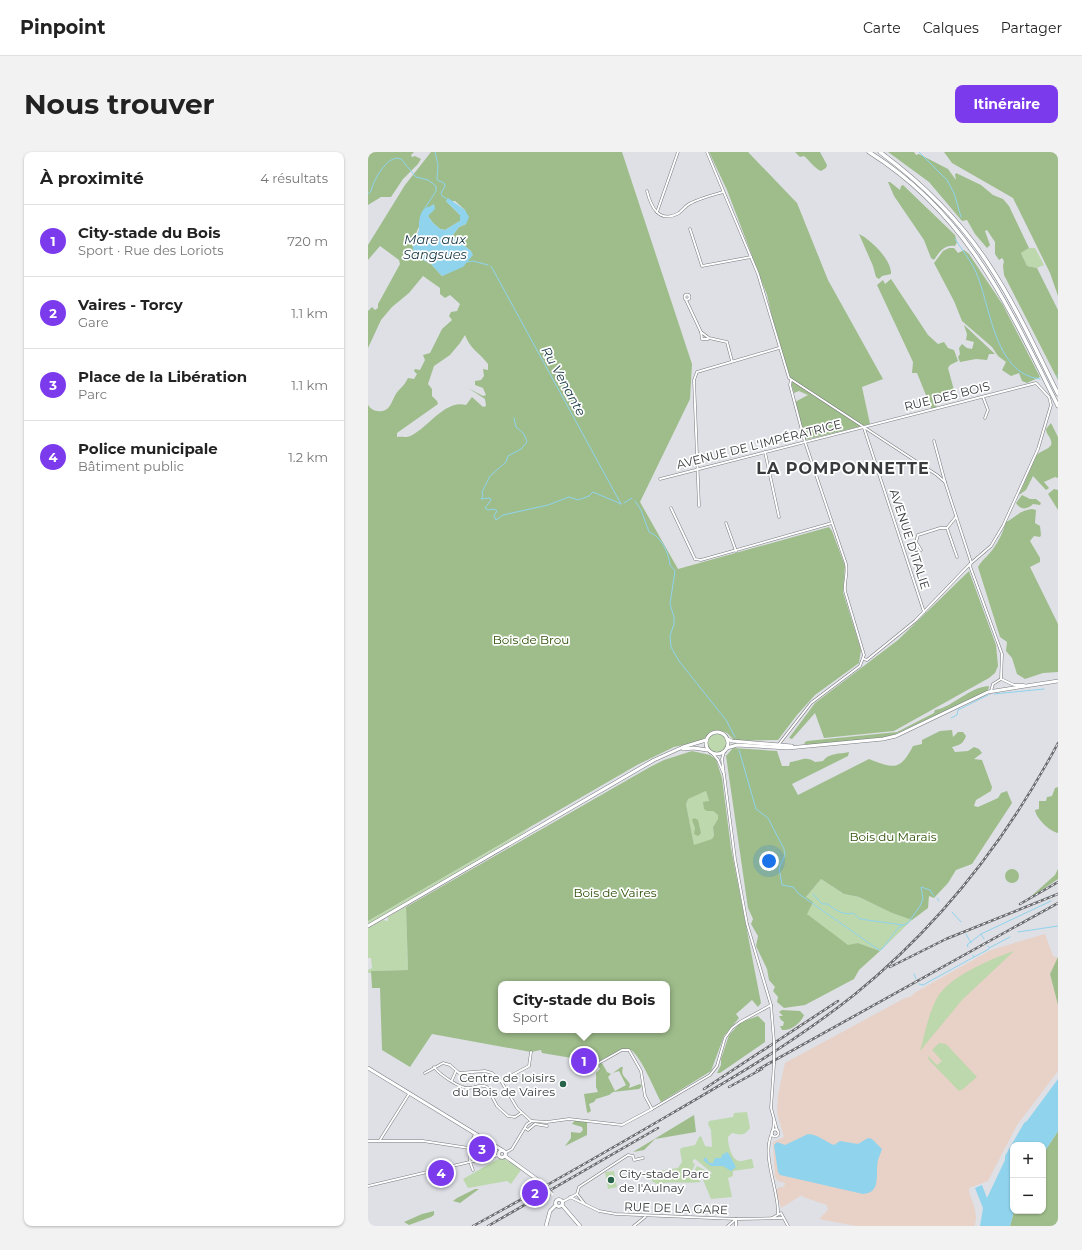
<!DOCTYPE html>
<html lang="fr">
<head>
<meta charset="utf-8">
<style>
  body { margin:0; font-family:Montserrat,sans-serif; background:#f2f2f2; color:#222 }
  .controls { position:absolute; right:12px; bottom:12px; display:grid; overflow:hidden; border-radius:8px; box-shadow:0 1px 3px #0004 }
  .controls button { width:36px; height:36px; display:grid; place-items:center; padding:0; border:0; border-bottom:1px solid #e0e0e0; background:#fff; color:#222; font:20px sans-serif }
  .you { position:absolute; left:401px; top:709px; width:14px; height:14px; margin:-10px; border:3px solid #fff; border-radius:50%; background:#1a73e8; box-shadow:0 0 0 6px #1a73e833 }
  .badge { display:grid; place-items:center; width:26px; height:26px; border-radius:50%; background:#7c3aed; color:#fff; font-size:13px; font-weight:700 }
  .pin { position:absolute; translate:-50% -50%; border:2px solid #fff; box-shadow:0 1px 4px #0006 }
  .popup { position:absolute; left:130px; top:829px; width:172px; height:52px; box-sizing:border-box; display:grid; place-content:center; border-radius:8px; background:#fff; filter:drop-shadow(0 1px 3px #0005); font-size:13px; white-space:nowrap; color:#767676 }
  .popup b { font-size:15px; color:#222 }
  .popup::after { content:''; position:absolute; left:50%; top:100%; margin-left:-8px; border:8px solid transparent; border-top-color:#fff }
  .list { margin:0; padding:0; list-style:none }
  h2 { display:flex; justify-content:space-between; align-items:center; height:52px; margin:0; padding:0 16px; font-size:17px }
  h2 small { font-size:13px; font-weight:400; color:#767676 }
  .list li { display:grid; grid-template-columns:26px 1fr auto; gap:12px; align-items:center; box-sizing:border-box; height:72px; padding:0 16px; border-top:1px solid #e0e0e0 }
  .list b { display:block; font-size:15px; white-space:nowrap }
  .list p { margin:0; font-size:13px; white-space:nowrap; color:#767676 }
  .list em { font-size:13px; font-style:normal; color:#767676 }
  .map { position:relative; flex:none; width:690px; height:1074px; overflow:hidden; border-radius:8px }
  header { display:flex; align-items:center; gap:24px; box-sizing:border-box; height:56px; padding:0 20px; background:#fff; border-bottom:1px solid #e0e0e0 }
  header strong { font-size:19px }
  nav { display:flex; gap:22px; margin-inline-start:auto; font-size:14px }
  .intro { display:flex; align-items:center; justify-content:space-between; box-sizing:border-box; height:96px; padding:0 24px }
  h1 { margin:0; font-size:28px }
  .button { padding:10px 18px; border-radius:8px; background:#7c3aed; color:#fff; font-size:14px; font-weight:700 }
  main { display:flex; gap:24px; padding:0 24px }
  aside { flex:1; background:#fff; border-radius:8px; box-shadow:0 1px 3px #0004 }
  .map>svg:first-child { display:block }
</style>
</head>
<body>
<header>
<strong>Pinpoint</strong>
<nav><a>Carte</a><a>Calques</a><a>Partager</a></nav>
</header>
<div class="intro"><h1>Nous trouver</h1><a class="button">Itinéraire</a></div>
<main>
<aside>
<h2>À proximité<small>4 résultats</small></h2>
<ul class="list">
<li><span class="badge">1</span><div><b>City-stade du Bois</b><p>Sport · Rue des Loriots</p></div><em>720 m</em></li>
<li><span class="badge">2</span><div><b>Vaires - Torcy</b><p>Gare</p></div><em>1.1 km</em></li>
<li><span class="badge">3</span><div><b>Place de la Libération</b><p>Parc</p></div><em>1.1 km</em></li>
<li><span class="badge">4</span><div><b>Police municipale</b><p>Bâtiment public</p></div><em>1.2 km</em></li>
</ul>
</aside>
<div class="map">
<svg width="690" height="1074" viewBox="0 0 690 1074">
  <rect width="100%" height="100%" fill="#dee0e6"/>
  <polygon fill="#e8d1c6" points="677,782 685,804 690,806 682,822 690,853 690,919 649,973 620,1029 601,1036 601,1040 607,1057 608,1066 607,1074 488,1074 451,1067 460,1058 459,1053 435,1045 434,1043 413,1056 408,1038 411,1035 416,1035 417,1031 410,1029 407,1025 405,990 416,985 409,961 410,943 417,911 537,846 542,845 548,840 623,798"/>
  <g fill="#bdd8ad">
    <polygon points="661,96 667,96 676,113 669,116 659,114 653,101"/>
    <circle cx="349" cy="592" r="10"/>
    <polygon points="338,639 341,649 339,659 345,659 350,663 350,667 345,675 346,684 344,688 326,694 318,652 319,647"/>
    <polygon points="163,675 154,682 0,772 0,769"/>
    <polygon points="453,727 476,742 491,745 524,761 544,768 512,799 490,791 480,794 439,762 438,745"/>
    <polygon points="46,750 38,755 40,818 3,819 3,821 0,821 0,818 4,816 3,806 0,806 0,776 15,768 20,769 20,765"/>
    <path d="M646,799L594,848L552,899C557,882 560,863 568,848C579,825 623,807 646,799Z"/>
    <polygon points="571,891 578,892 609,925 595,937 591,939 561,908 559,903 569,913 574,909 564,898"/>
    <polygon points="215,894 222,896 222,914 209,912 210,904 206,904 209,898"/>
    <path d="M379,960L382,976C376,984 373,983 364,981L360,985C360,992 363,1007 371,1009C374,1010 380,1007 384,1007L386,1016L365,1019V1024L360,1026L364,1045L343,1047L335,1028L344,1021L327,1007L325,1008V1011L327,1012L323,1021L333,1030C318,1032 304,1029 289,1032L284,1029L283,1020L310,1016L314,1010L312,998L313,996L327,993L331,985L333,984L337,994L344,995L343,978L340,972L341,969L365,965L366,961Z"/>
    <polygon points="107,987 128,999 127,1001 103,1007 104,995"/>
    <polygon points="130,1007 137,1007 153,1018 143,1032 139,1029 100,1036 95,1027"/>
    <polygon points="329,1014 339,1019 335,1026 325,1021"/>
    <polygon points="246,1019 249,1035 240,1037 237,1020"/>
  </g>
  <g fill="#9fbd8b" fill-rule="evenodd">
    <polygon points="0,0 46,0 43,3 44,5 47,4 53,7 50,12 35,27 23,45 13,45 0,53"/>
    <path d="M63,0H254L324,212L322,247L272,350L310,417L461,375L464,379L477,414L475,440L493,498L491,511L447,543L429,563L410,588L367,589L359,581L350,578L344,579L333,589L306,595L269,613L0,769V253C3,257 6,259 10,259C24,261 23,246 31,238C35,234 37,232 40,226L46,227L49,222L46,219L47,217L52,218L57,208L55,203L62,201L74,177L84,168L81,164L83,160L89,159L92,152L82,143L77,146L72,142V136L55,124L41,141L24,155L13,168L0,196V159L4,155L7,158L10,156V152L32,112L31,108L12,94L0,108V93L37,33ZM78,49H87L97,58L98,72L91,75L84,84L103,99L84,119L74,124L63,112L48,104C39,89 55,69 61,56L66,52L60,64L65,71L72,77L77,78L92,69V63ZM97,183C102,197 112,201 120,212V218L115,217L116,224L113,228L107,229V233L115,236L118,243L115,244L100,236L117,247L118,254L115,255L104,245L98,253C77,247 59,277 42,284C38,286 33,284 29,285V281L70,252L69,249L64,244V237L60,232L66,214L82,203L92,191Z"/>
    <polygon points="341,0 380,0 429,51 460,128 515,227 494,235 502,272 437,288 427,250 440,243 431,239 426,241 404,165 399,143 359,38"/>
    <path d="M427,0H452L459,13L458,16L453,19C446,16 442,9 436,4L432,5Z"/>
    <polygon points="520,0 546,0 548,3 551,2 580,17 588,28 587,23 588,21 613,33 625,43 635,47 641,54 661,96 653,101 659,114 669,116 690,158 690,228 636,123 635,114 636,109 634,106 631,108 627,102 627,90 619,78 617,79 622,93 619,96 607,82 599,68 594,69 561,30"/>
    <polygon points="576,0 690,0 690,144 682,121 645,46 584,11"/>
    <path d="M520,30H522L532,38L533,34L535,33L587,83L589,90L587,94C577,92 571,100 566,108L563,106L556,88L526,44Z"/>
    <path d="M491,82C502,87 524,108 523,122L514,124L511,127L508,125L505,114Z"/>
    <polygon points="581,96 586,96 590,101 596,98 601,102 635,153 672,225 659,231 654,229 651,221 643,224 634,218 638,210 630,204 624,195 594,169 586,149 566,111 575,99"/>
    <polygon points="523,127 560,183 570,192 576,190 580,196 586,198 590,209 582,213 580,216 586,238 584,241 566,245 569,256 564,258 549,221 544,221 545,210 509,133 515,128 517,132"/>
    <polygon points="596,173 627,202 621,202 619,208 608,207 592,210 590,205 592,202 591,196 594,192 599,196 604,197 606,190 598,188 599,182"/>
    <path d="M683,271L690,285V326L687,325L676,330L681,336L678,338L665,324L658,338L651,343L668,304C672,298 686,297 683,289C682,284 678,282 678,277Z"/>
    <polygon points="686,337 690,338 690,358 680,342"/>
    <path d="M654,343L662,347H668L673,351L672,353L665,352C659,358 652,358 648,351Z"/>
    <path d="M664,357L668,358L667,371L672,374L673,383L672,385L666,384L662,389L672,406V410L662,415L690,472V520L675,521L657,527L649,522L644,506L638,499L639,490L632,485L610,415C614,408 620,404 625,397C631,389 635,380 638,370C649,365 650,359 664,357Z"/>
    <polygon points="601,419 628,493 630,514 627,521 621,526 526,579 456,586 447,561 424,587 421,586 447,551 530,488"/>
    <path d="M621,534L620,539L525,583L515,586L438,593L436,591L439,589L529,580L566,561L567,558C585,555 601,535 621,534Z"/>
    <path d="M584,578L585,585L590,580H595L598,584C595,592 592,593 584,595L587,600L600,599L606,595L611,597L614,601L606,607L614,608L624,635L623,639L608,648L606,654L610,655L630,646L633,641L639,639L644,651L604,712L588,718L580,731L566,746L561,744L560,756L544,768L524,761L491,745L476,742L453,727L438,745L445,750L439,762L480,793L490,791L512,799L491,818L486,827L437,853L416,856L409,850L410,845L405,839L407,835L401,828L399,817L388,794L390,784L383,772L385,767L380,756L358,604L365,596L409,599L414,614H421L422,610C432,609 438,603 447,610L455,609C460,601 472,602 481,600L480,604L424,632L430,643L501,607C524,616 532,620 545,594L554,592V588L572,579Z"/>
    <path d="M324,599L342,603L348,607L354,626L363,696L393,851L390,855L384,848L368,862L371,866L356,884L343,919L293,950C286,937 274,906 263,898C260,896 257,897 254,897L222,914V896L219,894L211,896L204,906L174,901L173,898L163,900L64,882L42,915L14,898L12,836H4L3,819L40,818L38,755L282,615L296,608ZM338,639L341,649L335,650L336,657L339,659H345L350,663V667L345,675L346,684L344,687L326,693L318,652L320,647ZM133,832H299V878H133Z"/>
    <path d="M690,635V681C681,679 668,666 667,658L671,657V649H678L679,645L684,644L687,636Z"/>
    <polygon points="326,666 330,668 333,681 330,684 326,682 327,676 324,668"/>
    <circle cx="644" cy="724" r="7"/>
    <polygon points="690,717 690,727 659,748 687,723"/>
    <polygon points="690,805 690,853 682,822"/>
    <path d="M414,858L432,859L436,863C433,871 423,879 414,878L412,874H415L416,870L413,868L411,864H415L411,860Z"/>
    <polygon points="390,864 397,871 397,890 352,921 349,921 353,913 353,907 361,883 373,870"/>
    <path d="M234,911L239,920L243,922L240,925L247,939L258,933L251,919L245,921L253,915H255C252,924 258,925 262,932L261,936L272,932L274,934L271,937L245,940L241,943L228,947L226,950L221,952L223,959L220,961L219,960L216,942L230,940L228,935V921L232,917L230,913Z"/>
    <polygon points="326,963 328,980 287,987 276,998 265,1000"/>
    <polygon points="207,968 219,970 219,983 197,994 203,986 203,980 212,981 215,978 214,975 204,972"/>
    <polygon points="690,979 690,1070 688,1074 642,1074 646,1059 675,1059 675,1002"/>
    <polygon points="107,1037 111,1037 92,1051 85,1049 89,1046"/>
    <polygon points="66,1059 66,1063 63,1065 41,1073 36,1070 54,1062"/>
  </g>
  <g fill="#90d3ed">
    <path d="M80,46L97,58L101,65L98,72L91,75L84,84L103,99L105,103L95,115L74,124L63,112L48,104C40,91 49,88 51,77C51,70 51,64 55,58C57,55 63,55 66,52L67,57L60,64L65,71L72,77L77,78L92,69V63L78,49Z"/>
    <polygon points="690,927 690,979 675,1002 675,993 645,993 646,1059 642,1074 612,1074 615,1056 607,1036 614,1033 619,1046 637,1008 637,1004 656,971 659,969"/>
    <path d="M440,982C451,983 456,989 466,993L472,989L490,992L500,986L504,987L514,997C513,1001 511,1004 510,1008C507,1021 514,1041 495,1042L412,1023L410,1020L406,993L409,990L417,993Z"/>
    <polygon points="359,1000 361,1002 368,1015 363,1019 355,1014 343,1014 335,1008 338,1005 341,1011 345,1011 347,1006 353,1006 354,1003"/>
  </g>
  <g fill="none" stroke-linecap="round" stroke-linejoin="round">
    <g stroke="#90d3ed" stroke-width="1">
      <polyline points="67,0 70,13 69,28 76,31 77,34 73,41 74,44 79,47"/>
      <polyline points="551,0 579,28 586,41 593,65"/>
      <path d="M0,42L3,39C5,29 20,1 33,7L48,25L60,28L68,34V39L57,56"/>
      <path d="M587,87C593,97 602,107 607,118C623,152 625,222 672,227"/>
      <polyline points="99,110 105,109 120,113"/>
      <polyline points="123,114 253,352"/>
      <polyline points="689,224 690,224"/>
      <polyline points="146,266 148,275 156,282 159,290 153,297 140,304 138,310 122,324 114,340 115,344 113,347 122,346 123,348 117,356 120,358 126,357 129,359 126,364 128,368 135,363 180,353 201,345 210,348 221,344 225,340 253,352"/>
      <path d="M267,349L273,358L281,380C293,384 301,401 302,413L307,419L302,452L306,465V472L302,484L303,495L311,509L358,568L367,585"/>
      <polyline points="256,351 264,346"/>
      <polyline points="621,542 622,542"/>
      <polyline points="626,542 676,537"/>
      <polyline points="583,566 589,563 590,558 620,543"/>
      <polyline points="371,598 388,657 400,666 416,697 417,703 411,716 414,733 425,735 431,742 511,798 514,797 531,775 540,771 552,754 555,747 553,735 562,738 566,744"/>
      <path d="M445,742L454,752H460C466,758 478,764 485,761L492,767L535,773"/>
      <polyline points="569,746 571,749"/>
      <polyline points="584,760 593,770"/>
      <polyline points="650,780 690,774"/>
      <polyline points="598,782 603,791"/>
      <polyline points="613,782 683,749"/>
      <polyline points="620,794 621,796 642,785"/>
      <polyline points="600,795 599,793 613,782 616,787"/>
      <polyline points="605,803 606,805 621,797"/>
      <polyline points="546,822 548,827"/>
      <polyline points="551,832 555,833 606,805"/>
    </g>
    <g stroke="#787a7f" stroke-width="3">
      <g id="street">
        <polyline points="339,0 390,122 421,226 569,323 577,330 603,410 602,414 634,502 633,527"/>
        <path d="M279,39C283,55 291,72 311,61C315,58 318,53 323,51C333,46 345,43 355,40"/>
        <polyline points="289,60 310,0"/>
        <polyline points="322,77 334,114 383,105"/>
        <circle cx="319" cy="145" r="2.5"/>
        <polyline points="318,148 333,180 341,186 359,190 364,209"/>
        <polyline points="333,180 334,187 340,187"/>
        <polyline points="615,245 620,258 617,266"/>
        <polyline points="496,276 556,460"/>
        <polyline points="566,289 577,330"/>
        <polyline points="397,300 411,365"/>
        <polyline points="292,327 668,231 681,245 683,253 670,297 635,374 623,394 602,412 547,469 499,508 496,507"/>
        <polyline points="331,354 326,228 329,220 411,196"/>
        <polyline points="303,356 327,407 333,408 464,371"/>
        <polyline points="358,371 368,399"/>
        <polyline points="579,376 589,405"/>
        <polyline points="553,398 548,390 550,383 572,376 579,376 588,365"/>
        <polyline points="633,527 646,533 656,533"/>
        <polyline points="623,539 625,532 633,527"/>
        <path d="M411,592L443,551L492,514L496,503L477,439C476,429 480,422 478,412L437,290L422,233L423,228"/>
        <polyline points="356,600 354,607 367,707 379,772 403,853 406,889"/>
        <polyline points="345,602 350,608 355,620"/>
        <polyline points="406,912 403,956 409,978"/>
        <path d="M66,915C71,922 92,937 101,936C108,936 112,931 119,935L129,954L140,964L147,965L153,961"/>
        <polyline points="222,916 254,898 261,898 273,919 277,944 284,957"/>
        <polyline points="57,921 75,911 82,913 91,921 117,919 124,921 133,929 149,956 163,969"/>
        <polyline points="84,928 88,919"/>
        <polyline points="133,929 161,914 163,900"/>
        <polyline points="157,976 160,978 167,972 179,974"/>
        <circle cx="407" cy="981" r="3.5"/>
        <polyline points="405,978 406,969"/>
        <path d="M404,981C393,1004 411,1038 410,1062"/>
        <polyline points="12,988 41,942"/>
        <polyline points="0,989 55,989 101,996"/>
        <polyline points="137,1001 144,997 159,972 164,969 179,970 201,967 254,973 284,957 342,923 349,914 357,886 364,876 372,870 403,853"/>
        <path d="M105,1018C99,1005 101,995 107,982"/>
        <polyline points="0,1034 131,1003"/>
        <polyline points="209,1042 211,1035 260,1003 265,1004 266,1008 275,1006"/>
        <polyline points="202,1045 231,1059 248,1062 368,1067 414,1066"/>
        <polyline points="194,1050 209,1042 216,1051"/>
        <polyline points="404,1066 413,1061 420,1074"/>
        <polyline points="368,1068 368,1074"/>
        <polyline points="266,1074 277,1065"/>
        <polyline points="360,1074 368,1067"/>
      </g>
    </g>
    <g stroke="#787a7f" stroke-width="4">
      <g id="secondary">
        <polyline points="0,916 134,998"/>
        <circle cx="134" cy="1002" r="3.5"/>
        <polyline points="137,1004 170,1028"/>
        <circle cx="191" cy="1051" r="3.5"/>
        <polyline points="194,1053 212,1074"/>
        <polyline points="178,1074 182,1059 188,1053"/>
      </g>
    </g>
    <g stroke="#787a7f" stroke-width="4">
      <g id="primary">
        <circle cx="349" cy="591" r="11"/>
        <polyline points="359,587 364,589 424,594"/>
        <polyline points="359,596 369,593 420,596 515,587 528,584 620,540 690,529"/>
        <polyline points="315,597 326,596 339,598"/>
        <polyline points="0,774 286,608 315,595 338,588"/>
      </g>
    </g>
    <g stroke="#787a7f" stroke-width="4.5">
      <g id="highway">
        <path d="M501,0C600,62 640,154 690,254"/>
        <path d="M512,0C555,32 594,70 623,116C649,156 669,200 690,242"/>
      </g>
    </g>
    <use href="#street" stroke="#fff" stroke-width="2"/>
    <use href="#secondary" stroke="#fff" stroke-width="3"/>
    <use href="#primary" stroke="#fff" stroke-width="3"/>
    <use href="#highway" stroke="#fff" stroke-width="3.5"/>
    <g stroke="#6b6c70" stroke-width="2.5">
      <g id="rail">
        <polyline points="652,752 690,730"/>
        <polyline points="522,815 578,787 690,742"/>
        <polyline points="389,918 690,751"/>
        <polyline points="361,935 394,917"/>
        <polyline points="336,937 470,849"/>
        <path d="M105,1074C171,1038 236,1001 301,963C365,926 428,889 486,843C571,774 639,687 690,591"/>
        <polyline points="120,1074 290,976"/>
      </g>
    </g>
    <use href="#rail" stroke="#fff" stroke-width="1" stroke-dasharray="3" stroke-linecap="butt"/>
    <g stroke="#787a7f" stroke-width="3" stroke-linecap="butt">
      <polyline id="street-bridge" points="406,889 406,912"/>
    </g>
    <g stroke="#787a7f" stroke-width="4" stroke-linecap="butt">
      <polyline id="secondary-bridge" points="170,1028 184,1042"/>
    </g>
    <use href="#street-bridge" stroke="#fff" stroke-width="2"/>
    <use href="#secondary-bridge" stroke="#fff" stroke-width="3"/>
  </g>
  <g fill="#28634c" stroke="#fff" stroke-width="1.5">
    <circle cx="195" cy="932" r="4"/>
    <circle cx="243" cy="1028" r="4"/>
  </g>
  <g text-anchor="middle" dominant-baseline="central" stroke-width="3.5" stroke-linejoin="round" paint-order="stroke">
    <g font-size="12" fill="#393a3d" stroke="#fff">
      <text transform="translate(579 244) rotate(-14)">RUE DES BOIS</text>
      <text transform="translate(391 292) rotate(-14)">AVENUE DE L'IMPÉRATRICE</text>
      <text transform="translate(542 387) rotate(72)">AVENUE D'ITALIE</text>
      <text transform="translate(308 1056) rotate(2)">RUE DE LA GARE</text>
    </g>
    <g font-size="12" fill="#2b4f04" stroke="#fff">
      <text x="163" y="487">Bois de Brou</text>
      <text x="525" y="684">Bois du Marais</text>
      <text x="247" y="740">Bois de Vaires</text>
    </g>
    <g font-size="12" fill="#393a3d" stroke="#fff" text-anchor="end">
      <text x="187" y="925">Centre de loisirs<tspan x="187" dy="14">du Bois de Vaires</tspan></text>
      <text x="251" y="1021" text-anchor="start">City-stade Parc<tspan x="251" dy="14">de l'Aulnay</tspan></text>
    </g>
    <g font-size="13" font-style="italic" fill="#163642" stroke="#fff">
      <text x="67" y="87">Mare aux<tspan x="67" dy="15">Sangsues</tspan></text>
      <text transform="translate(196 229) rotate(61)">Ru Venante</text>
    </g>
    <g font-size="16" font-weight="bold" letter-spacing="1" fill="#393a3d" stroke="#fff">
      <text x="475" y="316">LA POMPONNETTE</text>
    </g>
  </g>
</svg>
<div class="controls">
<button>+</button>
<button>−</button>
</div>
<div class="you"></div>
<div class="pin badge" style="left:216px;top:909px">1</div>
<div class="popup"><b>City-stade du Bois</b>Sport</div>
<div class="pin badge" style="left:167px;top:1041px">2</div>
<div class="pin badge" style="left:114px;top:997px">3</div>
<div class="pin badge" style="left:73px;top:1021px">4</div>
</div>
</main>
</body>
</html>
